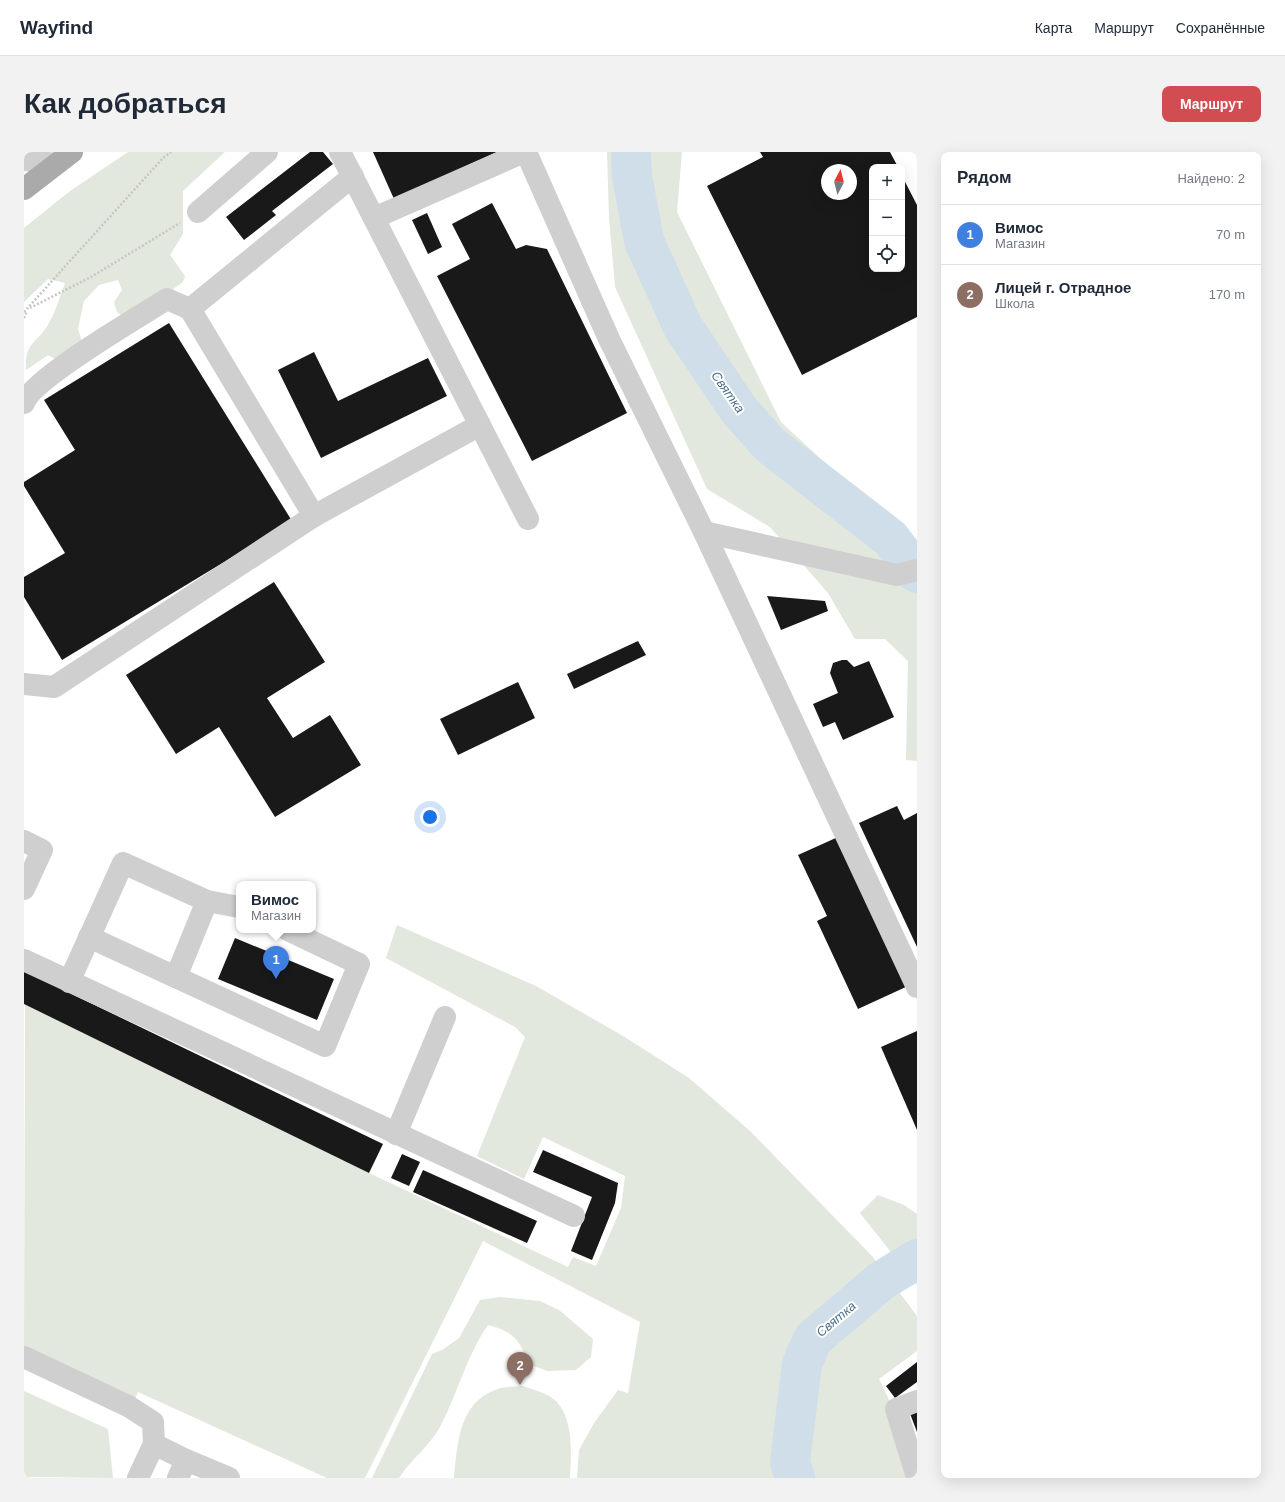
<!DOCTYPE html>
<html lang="ru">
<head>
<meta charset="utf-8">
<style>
  body { margin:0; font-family:Arial,sans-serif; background:#f2f2f3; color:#1f2937 }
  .controls { position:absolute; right:12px; top:12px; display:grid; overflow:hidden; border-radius:8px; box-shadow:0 4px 16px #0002 }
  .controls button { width:36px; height:36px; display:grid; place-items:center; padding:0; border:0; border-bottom:1px solid #e0e1e3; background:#fff; color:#1f2937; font:20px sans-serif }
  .compass { position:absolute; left:797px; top:12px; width:36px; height:36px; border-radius:50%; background:#fff; box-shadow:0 4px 16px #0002; rotate:7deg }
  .you { position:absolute; left:406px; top:665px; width:14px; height:14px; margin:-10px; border:3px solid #fff; border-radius:50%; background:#1a73e8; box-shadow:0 0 0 6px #1a73e833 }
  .badge { display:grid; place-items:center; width:26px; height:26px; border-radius:50%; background:#d14d51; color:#fff; font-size:13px; font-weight:700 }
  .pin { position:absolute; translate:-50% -33px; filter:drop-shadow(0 1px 2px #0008) }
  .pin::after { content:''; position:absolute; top:21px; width:14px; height:12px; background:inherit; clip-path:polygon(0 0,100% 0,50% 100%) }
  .popup { position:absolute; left:212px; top:729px; width:80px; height:52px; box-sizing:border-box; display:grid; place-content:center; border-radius:8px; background:#fff; filter:drop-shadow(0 1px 3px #0005); font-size:13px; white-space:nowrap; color:#747a83 }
  .popup b { font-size:15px; color:#1f2937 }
  .popup::after { content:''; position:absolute; left:50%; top:100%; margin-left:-8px; border:8px solid transparent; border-top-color:#fff }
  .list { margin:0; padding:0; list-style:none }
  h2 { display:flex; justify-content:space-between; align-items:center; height:52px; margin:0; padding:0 16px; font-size:17px }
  h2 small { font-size:13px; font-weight:400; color:#747a83 }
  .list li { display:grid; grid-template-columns:26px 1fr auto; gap:12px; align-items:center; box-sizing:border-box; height:60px; padding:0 16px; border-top:1px solid #e0e1e3 }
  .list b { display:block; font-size:15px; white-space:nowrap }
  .list p { margin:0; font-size:13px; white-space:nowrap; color:#747a83 }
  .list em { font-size:13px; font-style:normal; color:#747a83 }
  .icon { flex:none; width:22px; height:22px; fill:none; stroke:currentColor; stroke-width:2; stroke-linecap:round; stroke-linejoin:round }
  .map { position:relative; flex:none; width:893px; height:1326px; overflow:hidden; border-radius:8px }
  header { display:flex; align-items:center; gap:24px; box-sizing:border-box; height:56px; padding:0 20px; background:#fff; border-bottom:1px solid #e0e1e3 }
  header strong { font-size:19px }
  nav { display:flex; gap:22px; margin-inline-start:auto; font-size:14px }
  .intro { display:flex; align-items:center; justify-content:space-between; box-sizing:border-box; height:96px; padding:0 24px }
  h1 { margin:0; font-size:28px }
  .button { padding:10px 18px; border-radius:8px; background:#d14d51; color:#fff; font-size:14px; font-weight:700 }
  main { display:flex; gap:24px; padding:0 24px }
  aside { flex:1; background:#fff; border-radius:8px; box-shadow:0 4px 16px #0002 }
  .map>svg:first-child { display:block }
</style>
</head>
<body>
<header>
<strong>Wayfind</strong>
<nav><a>Карта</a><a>Маршрут</a><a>Сохранённые</a></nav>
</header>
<div class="intro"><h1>Как добраться</h1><a class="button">Маршрут</a></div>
<main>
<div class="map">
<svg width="893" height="1326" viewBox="0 0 893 1326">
  <rect width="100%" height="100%" fill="#fff"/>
  <g fill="#e2e8dd">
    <path d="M104,0H201L159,39V82L146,103L161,124L159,130L104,169L93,160L90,150L98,138L94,128L75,133L60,149L54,177L60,196L38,211L24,203L2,218C0,190 14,191 25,171C32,159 36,144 41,131L24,127L0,150V76L46,39Z"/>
    <polygon points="583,0 658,0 653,60 757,270 893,396 893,609 882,608 884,509 861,487 831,487 804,441 746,375 683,337 591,135 585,66"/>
    <polygon points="373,773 512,834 599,884 665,926 726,979 848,1104 893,1164 893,1199 855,1227 866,1250 885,1326 553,1326 555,1298 570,1271 594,1238 604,1241 616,1170 459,1089 341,1326 303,1326 114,1240 110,1250 0,1198 1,852 345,1021 544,1115 549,1105 572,1114 597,1056 601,1024 519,985 500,1027 453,1004 501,885 491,875 362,806"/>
    <polygon points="854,1043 880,1053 893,1062 893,1133 836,1061"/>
    <path d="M476,1145L516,1149L535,1158L569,1187L567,1205L552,1218L523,1219L505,1212C495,1187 490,1180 464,1173C443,1203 434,1240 417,1273C407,1293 387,1307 375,1326H348L408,1202L418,1198L435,1186L456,1148Z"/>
    <path d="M499,1234C510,1238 524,1241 533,1250C550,1269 547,1303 546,1326H430C434,1289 435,1248 477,1236C484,1234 492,1235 499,1234Z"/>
    <polygon points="0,1239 84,1277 89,1326 0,1325"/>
  </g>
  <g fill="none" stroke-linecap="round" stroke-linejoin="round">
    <g stroke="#cfdee8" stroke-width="40">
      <polyline points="607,0 608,24 620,89 659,175 715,258 746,293 866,386 893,421"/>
      <polyline points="771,1326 766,1310 778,1212 789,1187 857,1129 893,1107"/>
    </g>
  </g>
  <g fill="#191919" fill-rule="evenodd">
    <polygon points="286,0 299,0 309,12 248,59 252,63 220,88 202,65"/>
    <polygon points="349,0 473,0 370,47"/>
    <path d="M736,0H866L874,15H848V117H878V24L893,53V165L778,223L683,34L739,5ZM803,18H827V42H803Z"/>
    <polygon points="468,51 492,97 502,93 523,97 603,261 508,309 413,124 446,107 428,72"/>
    <polygon points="403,61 418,95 404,102 388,68"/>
    <polygon points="145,171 268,369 38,508 0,445 0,425 41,401 0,334 0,330 51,298 20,248"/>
    <polygon points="290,200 314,249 404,206 423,244 297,306 254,218"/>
    <polygon points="250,430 301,510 243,546 269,586 306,563 337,613 251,665 195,575 152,602 102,523"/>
    <polygon points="743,444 801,449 804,459 757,478"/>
    <polygon points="614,489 622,503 550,537 543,522"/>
    <polygon points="818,508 823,508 830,515 845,509 870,565 819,588 811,570 799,575 789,552 814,541 806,521 809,511"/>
    <polygon points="494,530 511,566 434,603 416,567"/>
    <polygon points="873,654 880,668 893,661 893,795 835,671"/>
    <polygon points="814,685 884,834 834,857 793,769 803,764 774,703"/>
    <polygon points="211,786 310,827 293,868 194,827"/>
    <polygon points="0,819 359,992 345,1021 0,852"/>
    <polygon points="893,879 893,978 857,895"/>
    <polygon points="519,998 594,1031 591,1051 568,1108 547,1099 568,1045 509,1020"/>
    <polygon points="378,1002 396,1010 385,1034 367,1026"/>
    <polygon points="399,1018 513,1069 503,1091 389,1040"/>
    <polygon points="893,1210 893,1230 871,1246 862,1234"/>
    <polygon points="893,1256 893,1280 885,1259"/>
  </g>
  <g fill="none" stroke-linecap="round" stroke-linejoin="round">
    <g stroke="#c6c6c6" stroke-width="2.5" stroke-dasharray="2 2" stroke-linecap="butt">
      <polyline points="6,156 67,125 156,71"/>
      <polyline points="0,160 139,6 147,0"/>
      <polyline points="0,166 3,159"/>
    </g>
    <g stroke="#cfcfcf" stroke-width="22">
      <polyline points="316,0 504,367"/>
      <polyline points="502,0 585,187 680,380 893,835"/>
      <polyline points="0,8 32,12"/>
      <polyline points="174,60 243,0"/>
      <polyline points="350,66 500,0"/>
      <path d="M0,251C9,226 115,165 143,147L166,157"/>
      <polyline points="290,364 166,157 329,24"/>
      <polyline points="680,380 873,423 893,418"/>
      <polyline points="0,532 30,535 290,364 456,273"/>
      <polyline points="0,689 18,698 0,737"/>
      <polyline points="65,785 301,894 335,812 264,778"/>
      <polyline points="0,808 550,1064"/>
      <polyline points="152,825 183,749"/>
      <polyline points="45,830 99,711 183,749 215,755"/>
      <polyline points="372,982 421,865"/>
      <polyline points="0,1205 104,1254 129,1270 130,1292 114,1326"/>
      <polyline points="893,1249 872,1257 893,1325"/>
      <polyline points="130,1292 162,1308"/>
      <polyline points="154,1326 162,1308 205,1326"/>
    </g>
    <polyline stroke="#aaa" stroke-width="22" points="0,37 48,0"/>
  </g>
  <g text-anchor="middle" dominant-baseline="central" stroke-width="4" stroke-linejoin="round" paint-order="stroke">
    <g font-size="13" font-style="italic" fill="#496f8c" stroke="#fff">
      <text transform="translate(704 240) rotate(55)">Святка</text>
      <text transform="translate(812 1167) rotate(-40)">Святка</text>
    </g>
  </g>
</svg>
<div class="controls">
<button>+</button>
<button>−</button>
<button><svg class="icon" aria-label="locate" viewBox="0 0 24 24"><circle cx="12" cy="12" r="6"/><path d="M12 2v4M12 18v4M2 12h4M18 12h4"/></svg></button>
</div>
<svg class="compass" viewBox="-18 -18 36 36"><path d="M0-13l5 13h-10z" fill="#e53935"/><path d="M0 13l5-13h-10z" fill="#747a83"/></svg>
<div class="you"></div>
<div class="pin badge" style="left:252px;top:827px;background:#3f7fe0">1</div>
<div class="popup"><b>Вимос</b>Магазин</div>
<div class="pin badge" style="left:496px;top:1233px;background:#8d6e63">2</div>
</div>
<aside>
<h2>Рядом<small>Найдено: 2</small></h2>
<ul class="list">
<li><span class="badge" style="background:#3f7fe0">1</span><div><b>Вимос</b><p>Магазин</p></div><em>70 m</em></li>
<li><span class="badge" style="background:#8d6e63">2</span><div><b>Лицей г. Отрадное</b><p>Школа</p></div><em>170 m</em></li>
</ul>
</aside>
</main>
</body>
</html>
